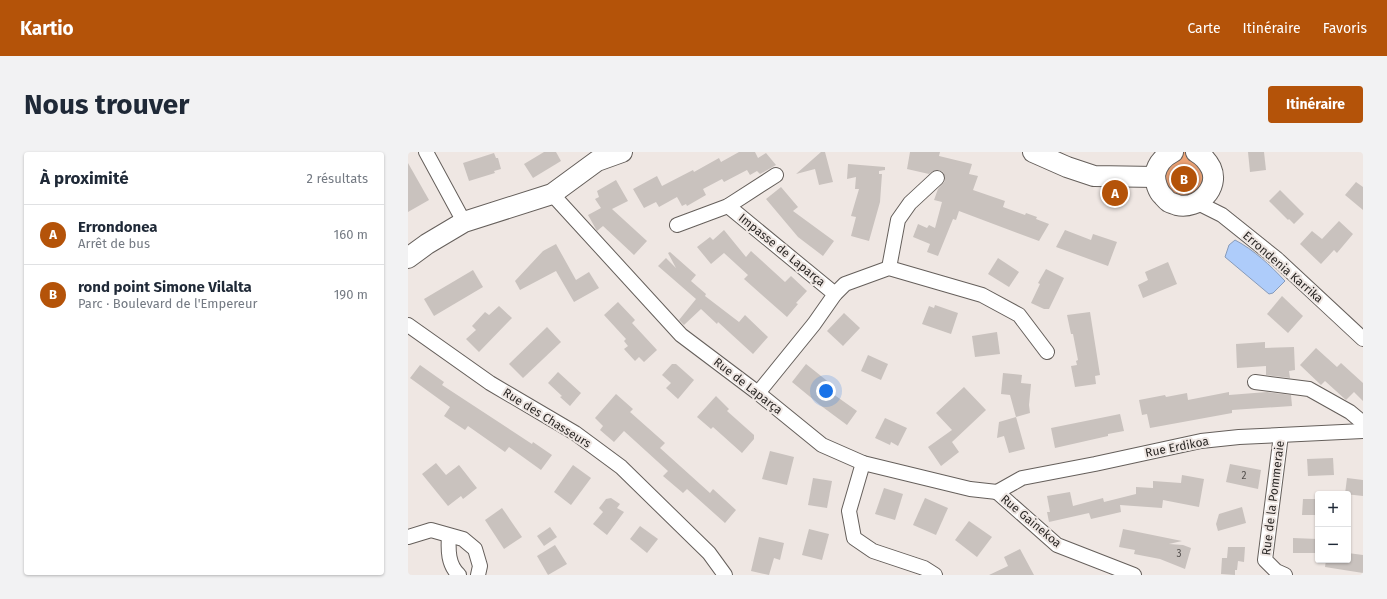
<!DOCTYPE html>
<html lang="fr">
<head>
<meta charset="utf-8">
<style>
  body { margin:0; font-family:"Fira Sans",sans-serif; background:#f2f2f3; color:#1f2937 }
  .controls { position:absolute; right:12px; bottom:12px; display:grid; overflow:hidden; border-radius:4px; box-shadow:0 1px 3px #0004 }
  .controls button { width:36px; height:36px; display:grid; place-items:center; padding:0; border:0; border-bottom:1px solid #e0e1e3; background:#fff; color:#1f2937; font:20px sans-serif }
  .you { position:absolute; left:418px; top:239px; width:14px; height:14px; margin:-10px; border:3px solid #fff; border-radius:50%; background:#1a73e8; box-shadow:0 0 0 6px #1a73e833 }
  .badge { display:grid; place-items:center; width:26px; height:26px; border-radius:50%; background:#b45309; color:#fff; font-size:13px; font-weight:700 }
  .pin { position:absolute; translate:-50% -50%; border:2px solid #fff; box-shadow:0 1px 4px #0006 }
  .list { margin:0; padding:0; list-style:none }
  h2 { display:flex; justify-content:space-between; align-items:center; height:52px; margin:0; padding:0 16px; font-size:17px }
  h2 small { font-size:13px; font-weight:400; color:#747a83 }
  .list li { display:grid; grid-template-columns:26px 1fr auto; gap:12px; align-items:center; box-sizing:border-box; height:60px; padding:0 16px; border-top:1px solid #e0e1e3 }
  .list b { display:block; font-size:15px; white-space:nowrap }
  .list p { margin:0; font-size:13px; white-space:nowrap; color:#747a83 }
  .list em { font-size:13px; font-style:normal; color:#747a83 }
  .map { position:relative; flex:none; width:955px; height:423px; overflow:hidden; border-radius:4px }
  header { display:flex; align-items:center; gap:24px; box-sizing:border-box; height:56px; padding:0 20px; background:#b45309; color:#fff }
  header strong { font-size:19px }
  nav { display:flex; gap:22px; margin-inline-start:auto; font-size:14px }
  .intro { display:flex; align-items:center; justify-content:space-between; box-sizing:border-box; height:96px; padding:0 24px }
  h1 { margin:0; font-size:28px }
  .button { padding:10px 18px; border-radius:4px; background:#b45309; color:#fff; font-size:14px; font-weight:700 }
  main { display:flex; gap:24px; padding:0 24px }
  aside { flex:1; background:#fff; border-radius:4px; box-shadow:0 1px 3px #0004 }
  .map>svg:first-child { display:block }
</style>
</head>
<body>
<header>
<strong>Kartio</strong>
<nav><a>Carte</a><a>Itinéraire</a><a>Favoris</a></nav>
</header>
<div class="intro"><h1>Nous trouver</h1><a class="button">Itinéraire</a></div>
<main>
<aside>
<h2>À proximité<small>2 résultats</small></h2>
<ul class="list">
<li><span class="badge">A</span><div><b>Errondonea</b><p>Arrêt de bus</p></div><em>160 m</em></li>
<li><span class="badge">B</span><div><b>rond point Simone Vilalta</b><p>Parc · Boulevard de l'Empereur</p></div><em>190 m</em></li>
</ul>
</aside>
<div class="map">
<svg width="955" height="423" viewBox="0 0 955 423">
  <rect width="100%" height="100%" fill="#efe7e3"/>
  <polygon fill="#eda375" points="765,0 788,0 800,42 761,51 750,13"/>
  <path fill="#aeccfa" stroke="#879bba" d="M827,88C846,98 862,113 877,129L865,141L861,142L817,105L821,93Z"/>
  <g fill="#c9c2be">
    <polygon points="136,0 148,0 153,9 125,26 116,12"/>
    <polygon points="331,0 347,0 350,6 358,1 368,13 352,22 349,19 342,23 339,18 316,30 314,27 295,37 298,43 279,54 278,52 274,54 269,45 251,55 248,50 236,56 225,37 249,24 254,34 285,18 286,20 311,6 313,10"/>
    <polygon points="413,0 417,0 425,30 411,33 407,17 388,22"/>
    <polygon points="502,0 532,0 531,4 564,12 561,22 570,24 565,38 597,49 595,55 617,63 618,61 629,65 628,67 641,72 631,89 551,59 548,68 545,67 530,104 519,100 522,92 505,85 510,72 519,76 521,73 527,76 534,50 526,48 530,37 537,29 537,25 535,20 531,18 527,18 521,22 499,17"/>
    <polygon points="840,0 856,0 858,18 842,20"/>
    <polygon points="86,1 88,6 90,6 93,17 86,19 87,21 61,29 55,11"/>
    <polygon points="0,11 21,48 0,60"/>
    <polygon points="440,12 477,15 477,18 471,19 471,22 474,22 472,50 461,89 443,84 448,65 443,64 451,37 447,37 448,25 439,27"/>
    <polygon points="208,28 220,49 204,57 239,89 226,103 195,74 189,79 180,63 193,56 187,47 191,45 189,39"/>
    <polygon points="948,30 955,35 955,58 937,43"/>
    <polygon points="373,35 390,55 385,59 426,89 415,104 390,85 358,47"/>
    <polygon points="872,38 896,62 886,72 881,67 880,68 861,49"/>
    <polygon points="931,69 945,82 929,101 926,98 913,112 892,92 904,79 914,87"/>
    <polygon points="316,78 338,105 343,99 377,130 383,124 399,139 388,151 390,152 379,165 336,127 340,123 316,101 303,112 289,95 302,85 305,88"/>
    <polygon points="657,78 683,88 685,82 709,90 700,114 648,95"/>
    <polygon points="148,92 168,128 181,120 191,136 166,150 148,119 112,138 107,129 135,99"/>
    <polygon points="262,100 288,123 283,129 298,142 297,144 331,170 337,163 360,185 345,202 310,170 309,172 293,157 276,173 271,168 288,147 250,114 258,106 268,116 260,101"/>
    <polygon points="590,106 611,120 601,135 580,122"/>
    <polygon points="760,110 769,132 735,146 730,133 740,128 737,120"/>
    <polygon points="638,117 656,126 641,157 636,157 623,151 632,132 630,131"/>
    <polygon points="65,118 75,135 26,164 16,147"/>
    <polygon points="874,144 895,164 880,181 859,162"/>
    <polygon points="210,150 227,168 224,171 249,198 236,210 231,205 227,209 216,197 220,194 216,189 218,187 196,163"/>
    <polygon points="527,153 550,161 543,182 514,172 521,154 526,156"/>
    <polygon points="91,154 104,166 71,200 58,187 68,178 64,174 77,160 81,163"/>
    <polygon points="682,160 692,223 687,224 688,232 667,235 663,214 669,213 668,209 670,208 665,182 663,182 659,163"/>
    <polygon points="436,161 452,176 435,194 419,179"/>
    <polygon points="139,175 153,190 115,226 101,212"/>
    <polygon points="589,180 592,202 567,205 564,184"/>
    <polygon points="857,190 857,196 886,195 887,218 881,219 882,226 858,223 858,214 829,216 828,192"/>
    <polygon points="908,196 929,215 933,211 955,231 955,249 946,240 938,248 917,229 913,233 892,213"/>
    <polygon points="460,203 480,212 473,228 453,219"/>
    <polygon points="264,212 268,212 286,228 270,247 258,236 263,231 254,223"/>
    <polygon points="398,212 428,236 411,232 449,259 439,273 412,253 384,230"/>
    <polygon points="12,213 36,230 34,233 124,292 125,290 144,303 133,318 101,295 97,300 60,274 57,278 36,264 42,255 2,226"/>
    <polygon points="150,220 173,241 162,254 152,245 154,244 140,231"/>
    <polygon points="595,221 614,223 613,231 623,232 621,253 622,261 608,265 602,243 593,242"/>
    <polygon points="556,235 578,258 544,290 551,300 533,314 520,295 544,278 528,261"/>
    <polygon points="821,240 821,243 859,240 883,243 884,254 824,258 824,261 742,276 739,262 734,263 731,248 757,243 758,245 779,241 780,248"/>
    <polygon points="208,242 225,257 222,260 257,291 252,296 302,341 305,337 328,358 317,371 279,337 275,341 255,324 260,319 216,279 206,290 192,278 195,274 187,266"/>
    <polygon points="308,244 321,257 319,259 346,283 346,287 334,301 305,275 303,277 289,265"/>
    <polygon points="712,262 716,279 700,282 700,284 647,296 643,276"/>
    <polygon points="608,265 617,297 601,301 596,284 589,286 591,270"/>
    <polygon points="477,266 499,276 490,294 483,290 482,293 467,286"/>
    <polygon points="362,299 386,305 379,333 354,327"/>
    <polygon points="925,306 926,323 900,324 899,307"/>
    <polygon points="28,311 38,323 51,313 69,336 55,347 53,344 40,354 14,322"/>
    <polygon points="822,312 853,318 850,337 818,330"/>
    <polygon points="165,313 183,326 163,353 146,340"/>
    <polygon points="774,323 796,327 791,355 755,348 754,356 712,353 713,360 683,367 681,361 641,370 639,360 642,360 639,344 662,340 665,354 695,346 696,350 728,342 728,335 745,336 745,329 773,331"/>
    <polygon points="405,326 424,329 419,356 400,353"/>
    <polygon points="939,326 955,328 955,344 937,342"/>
    <polygon points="476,336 495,342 487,368 467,362"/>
    <polygon points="203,346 212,352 209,356 216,360 199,383 185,372 195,360 191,356 198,347"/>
    <polygon points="517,346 540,356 528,383 505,373"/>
    <polygon points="895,347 910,347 910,363 894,363"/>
    <polygon points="834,355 838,371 810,379 808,372 811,362"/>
    <polygon points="94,356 114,385 96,397 77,368"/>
    <polygon points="561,369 584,385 569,405 547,388"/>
    <polygon points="232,374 250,387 239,401 222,387"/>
    <polygon points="142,375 149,385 136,394 129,384"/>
    <polygon points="401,377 421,382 414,408 394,403"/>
    <polygon points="715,377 774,389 761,392 775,393 783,396 777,417 752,407 726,402 727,398 711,395"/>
    <polygon points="351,385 376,391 372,408 366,406 361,423 343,419"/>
    <polygon points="885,386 910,387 910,401 885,401"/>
    <polygon points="147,393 159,412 140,423 129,404"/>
    <polygon points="820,395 837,395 836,410 830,409 829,418 827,418 827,423 813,422 814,406 819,406"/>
    <polygon points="612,397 626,423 581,423 600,414 596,405"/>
    <polygon points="940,401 955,403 955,421 917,415 918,408 940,408"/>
  </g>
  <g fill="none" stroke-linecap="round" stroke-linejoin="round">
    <g stroke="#655f5b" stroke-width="16">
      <g id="street">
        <polyline points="18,0 56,70"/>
        <polyline points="144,42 273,183 350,241 414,293 455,311 562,337 589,340"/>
        <polyline points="790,51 814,63 869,107 955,187"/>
        <polyline points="320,54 427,142"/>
        <polyline points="269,73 320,54 368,23"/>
        <polyline points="481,116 490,68 502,51 529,26"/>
        <polyline points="0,173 82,231 167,281 213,315 301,401 317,423"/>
        <polyline points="847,230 901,237 942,260 955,271"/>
        <polyline points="350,241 406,172 427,142 437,132 481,116 574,143 611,163 639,200"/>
        <polyline points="873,283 857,408 868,419 877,423"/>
        <polyline points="455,311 441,359 446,386 465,399 516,416 527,423"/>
        <polyline points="589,340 614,326 687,312 793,289 831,285 955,279"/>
        <polyline points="589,340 649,393 726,423"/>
        <path d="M41,384C40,398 40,413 51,423"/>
        <polyline points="0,385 23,378 55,387 67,397 72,414 70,423"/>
      </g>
    </g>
    <g stroke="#655f5b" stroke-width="22">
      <g id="secondary">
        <polyline points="625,0 659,15 686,24 747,25"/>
        <path d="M765,0C755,5 749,12 747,23C747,30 750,39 754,43C756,45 758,48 761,50C763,51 767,52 769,53C790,58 812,36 803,16C799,8 795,4 788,0"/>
        <polyline points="0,106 19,92 56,70 144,42 189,9 214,0"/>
      </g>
    </g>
    <use href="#street" stroke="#fff" stroke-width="14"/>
    <use href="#secondary" stroke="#fff" stroke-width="20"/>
  </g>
  <g text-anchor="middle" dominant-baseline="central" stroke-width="4" stroke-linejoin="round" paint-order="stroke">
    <g font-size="10" fill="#524e4c">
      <text x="836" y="324">2</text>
      <text x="771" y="402">3</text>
    </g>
    <g font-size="12" fill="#2b2826" stroke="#efe7e3">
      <text transform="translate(374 98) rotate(39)">Impasse de Laparça</text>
      <text transform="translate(875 115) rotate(41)">Errondenia Karrika</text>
      <text transform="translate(340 234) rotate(38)">Rue de Laparça</text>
      <text transform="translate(139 266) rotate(32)">Rue des Chasseurs</text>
      <text transform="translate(769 295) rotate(-11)">Rue Erdikoa</text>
      <text transform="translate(865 346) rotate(-83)">Rue de la Pommeraie</text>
      <text transform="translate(623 369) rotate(40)">Rue Gainekoa</text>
    </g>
  </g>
</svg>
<div class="controls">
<button>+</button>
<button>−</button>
</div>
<div class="you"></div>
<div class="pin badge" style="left:707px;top:41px">A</div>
<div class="pin badge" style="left:776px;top:27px">B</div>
</div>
</main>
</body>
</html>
